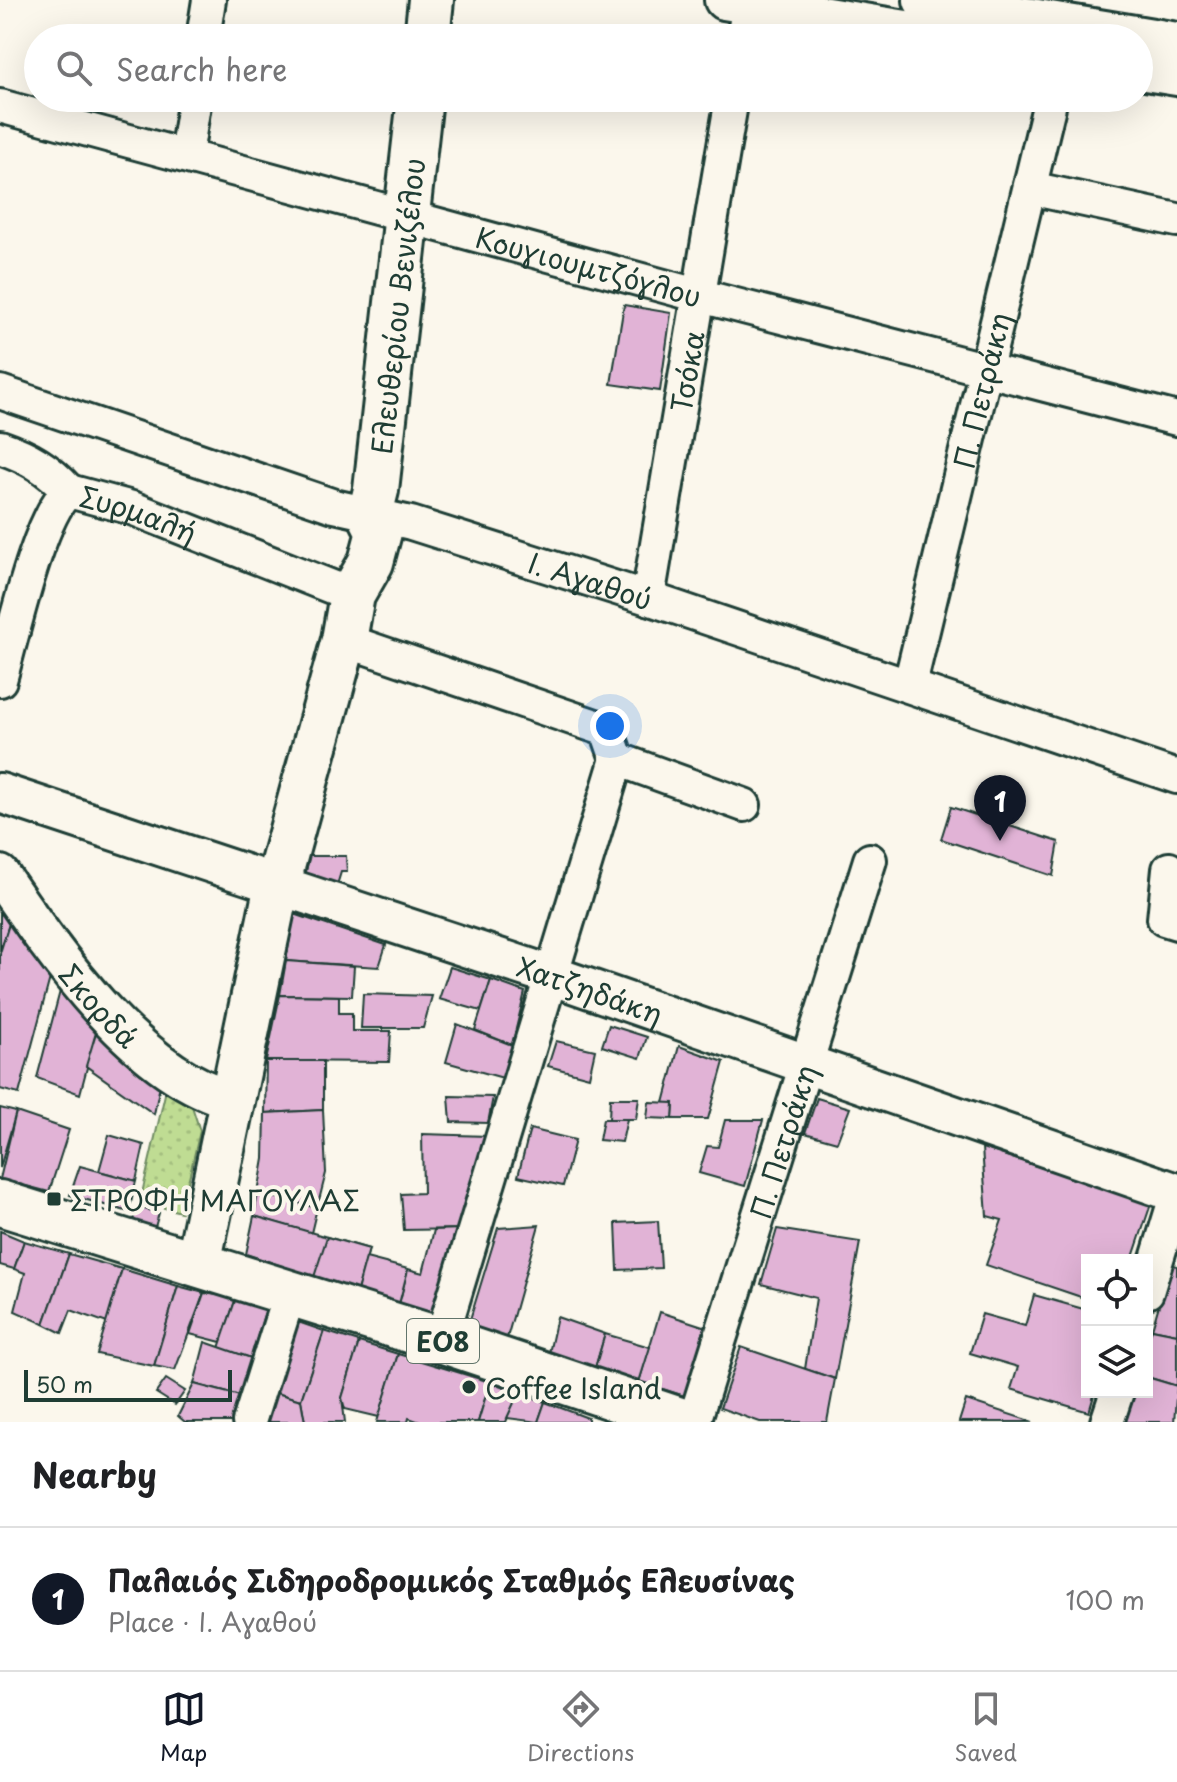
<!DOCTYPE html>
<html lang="en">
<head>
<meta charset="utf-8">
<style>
  body { margin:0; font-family:"Playpen Sans",sans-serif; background:#f6f6f6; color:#202124 }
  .controls { position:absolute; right:24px; bottom:24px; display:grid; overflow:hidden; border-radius:0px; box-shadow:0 8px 32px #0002 }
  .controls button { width:72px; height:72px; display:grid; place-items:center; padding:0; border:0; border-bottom:2px solid #e0e0e0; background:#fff; color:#202124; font:40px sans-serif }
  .scale { position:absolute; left:24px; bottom:20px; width:208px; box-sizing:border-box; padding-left:8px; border:4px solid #1f3d34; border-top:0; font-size:22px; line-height:28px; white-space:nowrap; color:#1f3d34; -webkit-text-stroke:6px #fbf7ec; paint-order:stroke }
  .you { position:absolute; left:610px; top:726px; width:28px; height:28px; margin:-20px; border:6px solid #fff; border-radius:50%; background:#1a73e8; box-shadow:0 0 0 12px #1a73e833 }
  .badge { display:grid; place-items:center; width:52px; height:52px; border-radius:50%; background:#111827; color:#fff; font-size:26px; font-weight:700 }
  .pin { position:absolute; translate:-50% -66px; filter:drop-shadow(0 2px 4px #0008) }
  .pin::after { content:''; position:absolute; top:42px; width:28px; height:24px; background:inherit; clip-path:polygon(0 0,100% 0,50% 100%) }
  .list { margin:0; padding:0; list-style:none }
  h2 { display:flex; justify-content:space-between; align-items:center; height:104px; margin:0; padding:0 32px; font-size:34px }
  h2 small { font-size:26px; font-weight:400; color:#757577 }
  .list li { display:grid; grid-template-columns:52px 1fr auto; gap:24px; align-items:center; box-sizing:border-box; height:144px; padding:0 32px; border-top:2px solid #e0e0e0 }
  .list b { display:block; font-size:30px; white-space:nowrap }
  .list p { margin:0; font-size:26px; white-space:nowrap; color:#757577 }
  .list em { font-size:26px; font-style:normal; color:#757577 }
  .icon { flex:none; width:44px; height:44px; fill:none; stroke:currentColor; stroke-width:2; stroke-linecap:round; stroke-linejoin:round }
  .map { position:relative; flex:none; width:1177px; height:1422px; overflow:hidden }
  .search { position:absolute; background:#fff; box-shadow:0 8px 32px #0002; left:24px; right:24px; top:24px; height:88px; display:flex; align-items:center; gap:20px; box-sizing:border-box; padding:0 28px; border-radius:44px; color:#757577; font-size:30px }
  .sheet { height:248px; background:#fff }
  nav { display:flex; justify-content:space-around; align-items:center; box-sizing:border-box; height:112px; border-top:2px solid #e0e0e0; background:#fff; font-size:22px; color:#757577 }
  nav a { display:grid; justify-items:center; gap:4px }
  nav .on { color:#111827 }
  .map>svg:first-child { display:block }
</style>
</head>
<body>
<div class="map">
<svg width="1177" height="1422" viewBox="0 0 1177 1422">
  <defs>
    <pattern id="park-dots" width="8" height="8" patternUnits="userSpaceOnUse" patternTransform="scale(2)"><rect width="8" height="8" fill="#bfdc93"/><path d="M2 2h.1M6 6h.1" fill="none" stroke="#a4be7f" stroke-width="1.8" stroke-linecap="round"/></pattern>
  </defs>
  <rect width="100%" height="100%" fill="#fbf7ec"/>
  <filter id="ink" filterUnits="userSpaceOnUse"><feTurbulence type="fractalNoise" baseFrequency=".0125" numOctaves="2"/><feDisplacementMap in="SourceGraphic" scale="16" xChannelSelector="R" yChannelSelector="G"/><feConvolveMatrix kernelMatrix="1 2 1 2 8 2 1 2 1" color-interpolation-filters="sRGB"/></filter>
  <g filter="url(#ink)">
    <polygon fill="url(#park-dots)" stroke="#6f8c64" stroke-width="2" points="168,1081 190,1100 200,1131 181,1212 140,1202"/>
    <g fill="#e1b3d6" stroke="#1f3d34" stroke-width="2">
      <polygon points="624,305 671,313 660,391 611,384"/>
      <polygon points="951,807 1059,842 1053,876 941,839"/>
      <polygon points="309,856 346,856 347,872 341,872 337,885 305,877"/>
      <polygon points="0,906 10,921 0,951"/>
      <polygon points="294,914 386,945 379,967 286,961"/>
      <polygon points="10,921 50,978 19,1094 0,1089 0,953"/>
      <polygon points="286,961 354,966 352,996 280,995"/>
      <polygon points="450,967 491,980 481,1011 439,999"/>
      <polygon points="491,980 525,992 512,1045 475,1030"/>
      <polygon points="60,991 98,1026 80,1094 37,1078"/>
      <polygon points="363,994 432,996 423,1028 361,1028"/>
      <polygon points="280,995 339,996 339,1013 352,1013 352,1031 391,1031 389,1062 266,1061"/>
      <polygon points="457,1024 512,1045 503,1078 446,1062"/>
      <polygon points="609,1025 647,1037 640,1058 602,1046"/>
      <polygon points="98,1026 162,1076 154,1114 86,1066"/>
      <polygon points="556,1041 595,1050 589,1077 548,1066"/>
      <polygon points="679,1046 724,1062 708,1119 673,1119 674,1103 664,1103"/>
      <polygon points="266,1061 323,1061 323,1110 265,1113"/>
      <polygon points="449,1096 493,1097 488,1123 451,1122"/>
      <polygon points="610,1098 639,1098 636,1119 609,1119"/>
      <polygon points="817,1098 850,1108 837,1142 805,1133"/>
      <polygon points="649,1102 674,1103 673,1119 647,1118"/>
      <polygon points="0,1108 16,1112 0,1168"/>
      <polygon points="323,1110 326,1173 317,1208 258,1193 264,1159 265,1113"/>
      <polygon points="16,1112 69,1130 49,1192 0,1179"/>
      <polygon points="603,1119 627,1119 622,1142 599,1140"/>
      <polygon points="725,1120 763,1120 745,1186 699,1173 707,1146 718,1147"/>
      <polygon points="530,1129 575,1140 563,1186 518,1176"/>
      <polygon points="422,1134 488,1136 463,1229 404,1230 401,1194 423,1193"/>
      <polygon points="109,1135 144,1145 136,1181 99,1171"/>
      <polygon points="982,1148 1151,1204 1132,1260 1087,1260 1087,1299 986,1265 1002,1220 987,1216"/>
      <polygon points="80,1166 136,1181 129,1212 70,1195"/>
      <polygon points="258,1193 317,1208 311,1233 254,1216"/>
      <polygon points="137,1207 159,1213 155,1227 133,1220"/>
      <polygon points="254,1216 369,1249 357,1291 246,1254"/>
      <polygon points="658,1221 661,1268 618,1270 616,1223"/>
      <polygon points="539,1225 507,1338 468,1326 498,1228"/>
      <polygon points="463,1229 439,1315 399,1304 408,1269 423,1273 434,1230"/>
      <polygon points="777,1229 860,1242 835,1379 805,1369 816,1298 761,1284"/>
      <polygon points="0,1231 24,1241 14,1269 0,1265"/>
      <polygon points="327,1237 369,1249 357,1291 314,1277"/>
      <polygon points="24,1241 69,1254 44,1324 15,1311 25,1273 14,1269"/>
      <polygon points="69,1254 122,1269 107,1323 71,1310 62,1333 44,1324"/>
      <polygon points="366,1258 408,1269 399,1304 357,1291"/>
      <polygon points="1171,1264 1177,1266 1177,1334 1152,1329"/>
      <polygon points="122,1269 178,1286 154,1366 97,1354"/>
      <polygon points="178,1286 204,1293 175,1370 154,1366"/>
      <polygon points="204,1293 236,1298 221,1342 190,1334"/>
      <polygon points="1034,1295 1087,1310 1087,1392 1095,1392 1089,1412 1011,1389 1018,1367 970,1353 982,1314 1025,1326"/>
      <polygon points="236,1298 266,1308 251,1358 219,1348"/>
      <polygon points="660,1312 709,1328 688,1397 639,1382"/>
      <polygon points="557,1317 605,1334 595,1368 549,1353"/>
      <polygon points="298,1322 324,1331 301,1400 276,1393"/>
      <polygon points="1152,1329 1177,1334 1177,1386 1147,1377 1147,1344"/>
      <polygon points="324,1331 359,1342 342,1398 345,1422 305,1422 301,1400"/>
      <polygon points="605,1334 650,1347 639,1382 595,1368"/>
      <polygon points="205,1342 251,1358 240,1396 194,1384"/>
      <polygon points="359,1342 398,1354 379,1417 345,1409 342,1398"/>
      <polygon points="741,1347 835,1379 827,1422 760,1422 720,1408"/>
      <polygon points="398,1354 490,1382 478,1422 420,1422 409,1418 408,1422 377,1422"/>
      <polygon points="1147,1377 1177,1386 1174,1422 1124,1422 1133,1392 1147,1392"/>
      <polygon points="166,1379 185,1391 175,1405 156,1393"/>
      <polygon points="490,1382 519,1392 506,1422 478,1422"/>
      <polygon points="194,1384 240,1396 233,1422 185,1422 178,1416"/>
      <polygon points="519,1392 545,1402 538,1422 507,1418"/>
      <polygon points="276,1393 301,1400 305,1422 267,1422"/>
      <polygon points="966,1400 1033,1422 959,1422"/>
      <polygon points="545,1402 588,1418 588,1422 538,1422"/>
    </g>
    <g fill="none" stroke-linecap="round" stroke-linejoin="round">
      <g stroke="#1f3d34" stroke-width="38">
        <g id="minor">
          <polyline points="203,38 209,0"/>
          <polyline points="743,38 750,0"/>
          <path id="s1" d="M0,106L697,295L1177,419"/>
          <polyline points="186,155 195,98"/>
          <polyline points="1030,188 1177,220"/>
          <path id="s2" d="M0,392L334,506L411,523L648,598L1177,777"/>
          <path d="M0,447C29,457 48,468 69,491"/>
          <path id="s3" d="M648,598L732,98"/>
          <polyline points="344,640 607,730 617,759 744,805"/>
          <path id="s4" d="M0,680C12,639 39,513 69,491L132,508L352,595"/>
          <path id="s5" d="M910,684L1051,98"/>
          <polyline points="1169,869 1164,919 1177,923"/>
          <polyline points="1147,1292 1177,1193"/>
          <polyline points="441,1340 617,759"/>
          <polyline points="249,1422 290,1292"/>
          <path id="s6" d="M694,1422L870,860"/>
          <polyline points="1107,1422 1117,1392"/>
        </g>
      </g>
      <g stroke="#1f3d34" stroke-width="44">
        <g id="tertiary">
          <polyline points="724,0 954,38"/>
          <polyline points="923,0 1177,42"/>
          <polyline points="1139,70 1177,76"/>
          <path id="s7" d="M0,793L550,975L1177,1193"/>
          <path id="s8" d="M0,875C53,952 136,1075 231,1099"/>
        </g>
      </g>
      <g stroke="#1f3d34" stroke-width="50">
        <g id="secondary">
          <polyline points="427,38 431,0"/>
          <path id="s9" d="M198,1264L277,885L344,640L352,595L371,562L379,532L370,514L376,490L420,98"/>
        </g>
      </g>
      <g stroke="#1f3d34" stroke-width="50">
        <polyline id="primary" points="0,1203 441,1340 686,1422"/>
      </g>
      <use href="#minor" stroke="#fbf7ec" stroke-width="32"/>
      <use href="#tertiary" stroke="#fbf7ec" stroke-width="38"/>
      <use href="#secondary" stroke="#fbf7ec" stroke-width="44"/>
      <use href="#primary" stroke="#fbf7ec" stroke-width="44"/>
    </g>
  </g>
  <g fill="#1f3d34" stroke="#fbf7ec" stroke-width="3">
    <rect x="46" y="1191" width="16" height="16" rx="4"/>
    <circle cx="469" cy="1387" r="8"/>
  </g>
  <g text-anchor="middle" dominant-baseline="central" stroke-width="8" stroke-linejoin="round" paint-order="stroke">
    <rect fill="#fbf7ec" stroke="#61756b" stroke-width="2" x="407" y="1319" width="72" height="44" rx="6"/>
    <g font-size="26" font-weight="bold" fill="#1f3d34">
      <text x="443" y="1341">ΕΟ8</text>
    </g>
    <g font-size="28" fill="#1f3d34" stroke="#fbf7ec">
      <text stroke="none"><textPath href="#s1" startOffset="610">Κουγιουμτζόγλου</textPath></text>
      <text stroke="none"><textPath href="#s9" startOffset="986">Ελευθερίου Βενιζέλου</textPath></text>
      <text stroke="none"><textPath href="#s3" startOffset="230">Τσόκα</textPath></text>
      <text stroke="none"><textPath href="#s5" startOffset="302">Π. Πετράκη</textPath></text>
      <text stroke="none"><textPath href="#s4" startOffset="276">Συρμαλή</textPath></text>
      <text stroke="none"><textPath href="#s2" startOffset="620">Ι. Αγαθού</textPath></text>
      <text stroke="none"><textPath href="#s7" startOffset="622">Χατζηδάκη</textPath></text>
      <text stroke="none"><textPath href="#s8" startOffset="164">Σκορδά</textPath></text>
      <text stroke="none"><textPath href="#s6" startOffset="294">Π. Πετράκη</textPath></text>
    </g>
    <g font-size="28" fill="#1f3d34" stroke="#fbf7ec" text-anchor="start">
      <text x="70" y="1199">ΣΤΡΟΦΗ ΜΑΓΟΥΛΑΣ</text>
      <text x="485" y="1387">Coffee Island</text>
    </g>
  </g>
</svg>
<div class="controls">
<button><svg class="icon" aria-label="locate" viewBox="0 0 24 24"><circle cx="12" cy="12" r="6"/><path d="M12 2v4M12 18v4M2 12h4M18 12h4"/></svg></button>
<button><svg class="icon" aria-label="layers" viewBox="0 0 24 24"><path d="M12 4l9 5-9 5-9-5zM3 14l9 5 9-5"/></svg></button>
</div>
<div class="scale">50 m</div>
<div class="you"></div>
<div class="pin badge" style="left:1000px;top:841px">1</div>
<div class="search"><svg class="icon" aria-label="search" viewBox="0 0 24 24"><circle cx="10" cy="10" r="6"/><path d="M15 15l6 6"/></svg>Search here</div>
</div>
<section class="sheet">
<h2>Nearby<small></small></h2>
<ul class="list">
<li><span class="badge">1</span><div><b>Παλαιός Σιδηροδρομικός Σταθμός Ελευσίνας</b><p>Place · Ι. Αγαθού</p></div><em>100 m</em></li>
</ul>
</section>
<nav>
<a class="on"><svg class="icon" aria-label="map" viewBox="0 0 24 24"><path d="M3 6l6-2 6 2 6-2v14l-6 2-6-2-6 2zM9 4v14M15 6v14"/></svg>Map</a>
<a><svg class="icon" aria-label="directions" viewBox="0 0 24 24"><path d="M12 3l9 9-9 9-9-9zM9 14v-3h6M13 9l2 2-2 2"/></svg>Directions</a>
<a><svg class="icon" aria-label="saved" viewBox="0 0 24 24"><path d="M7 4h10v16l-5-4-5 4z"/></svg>Saved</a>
</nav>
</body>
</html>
